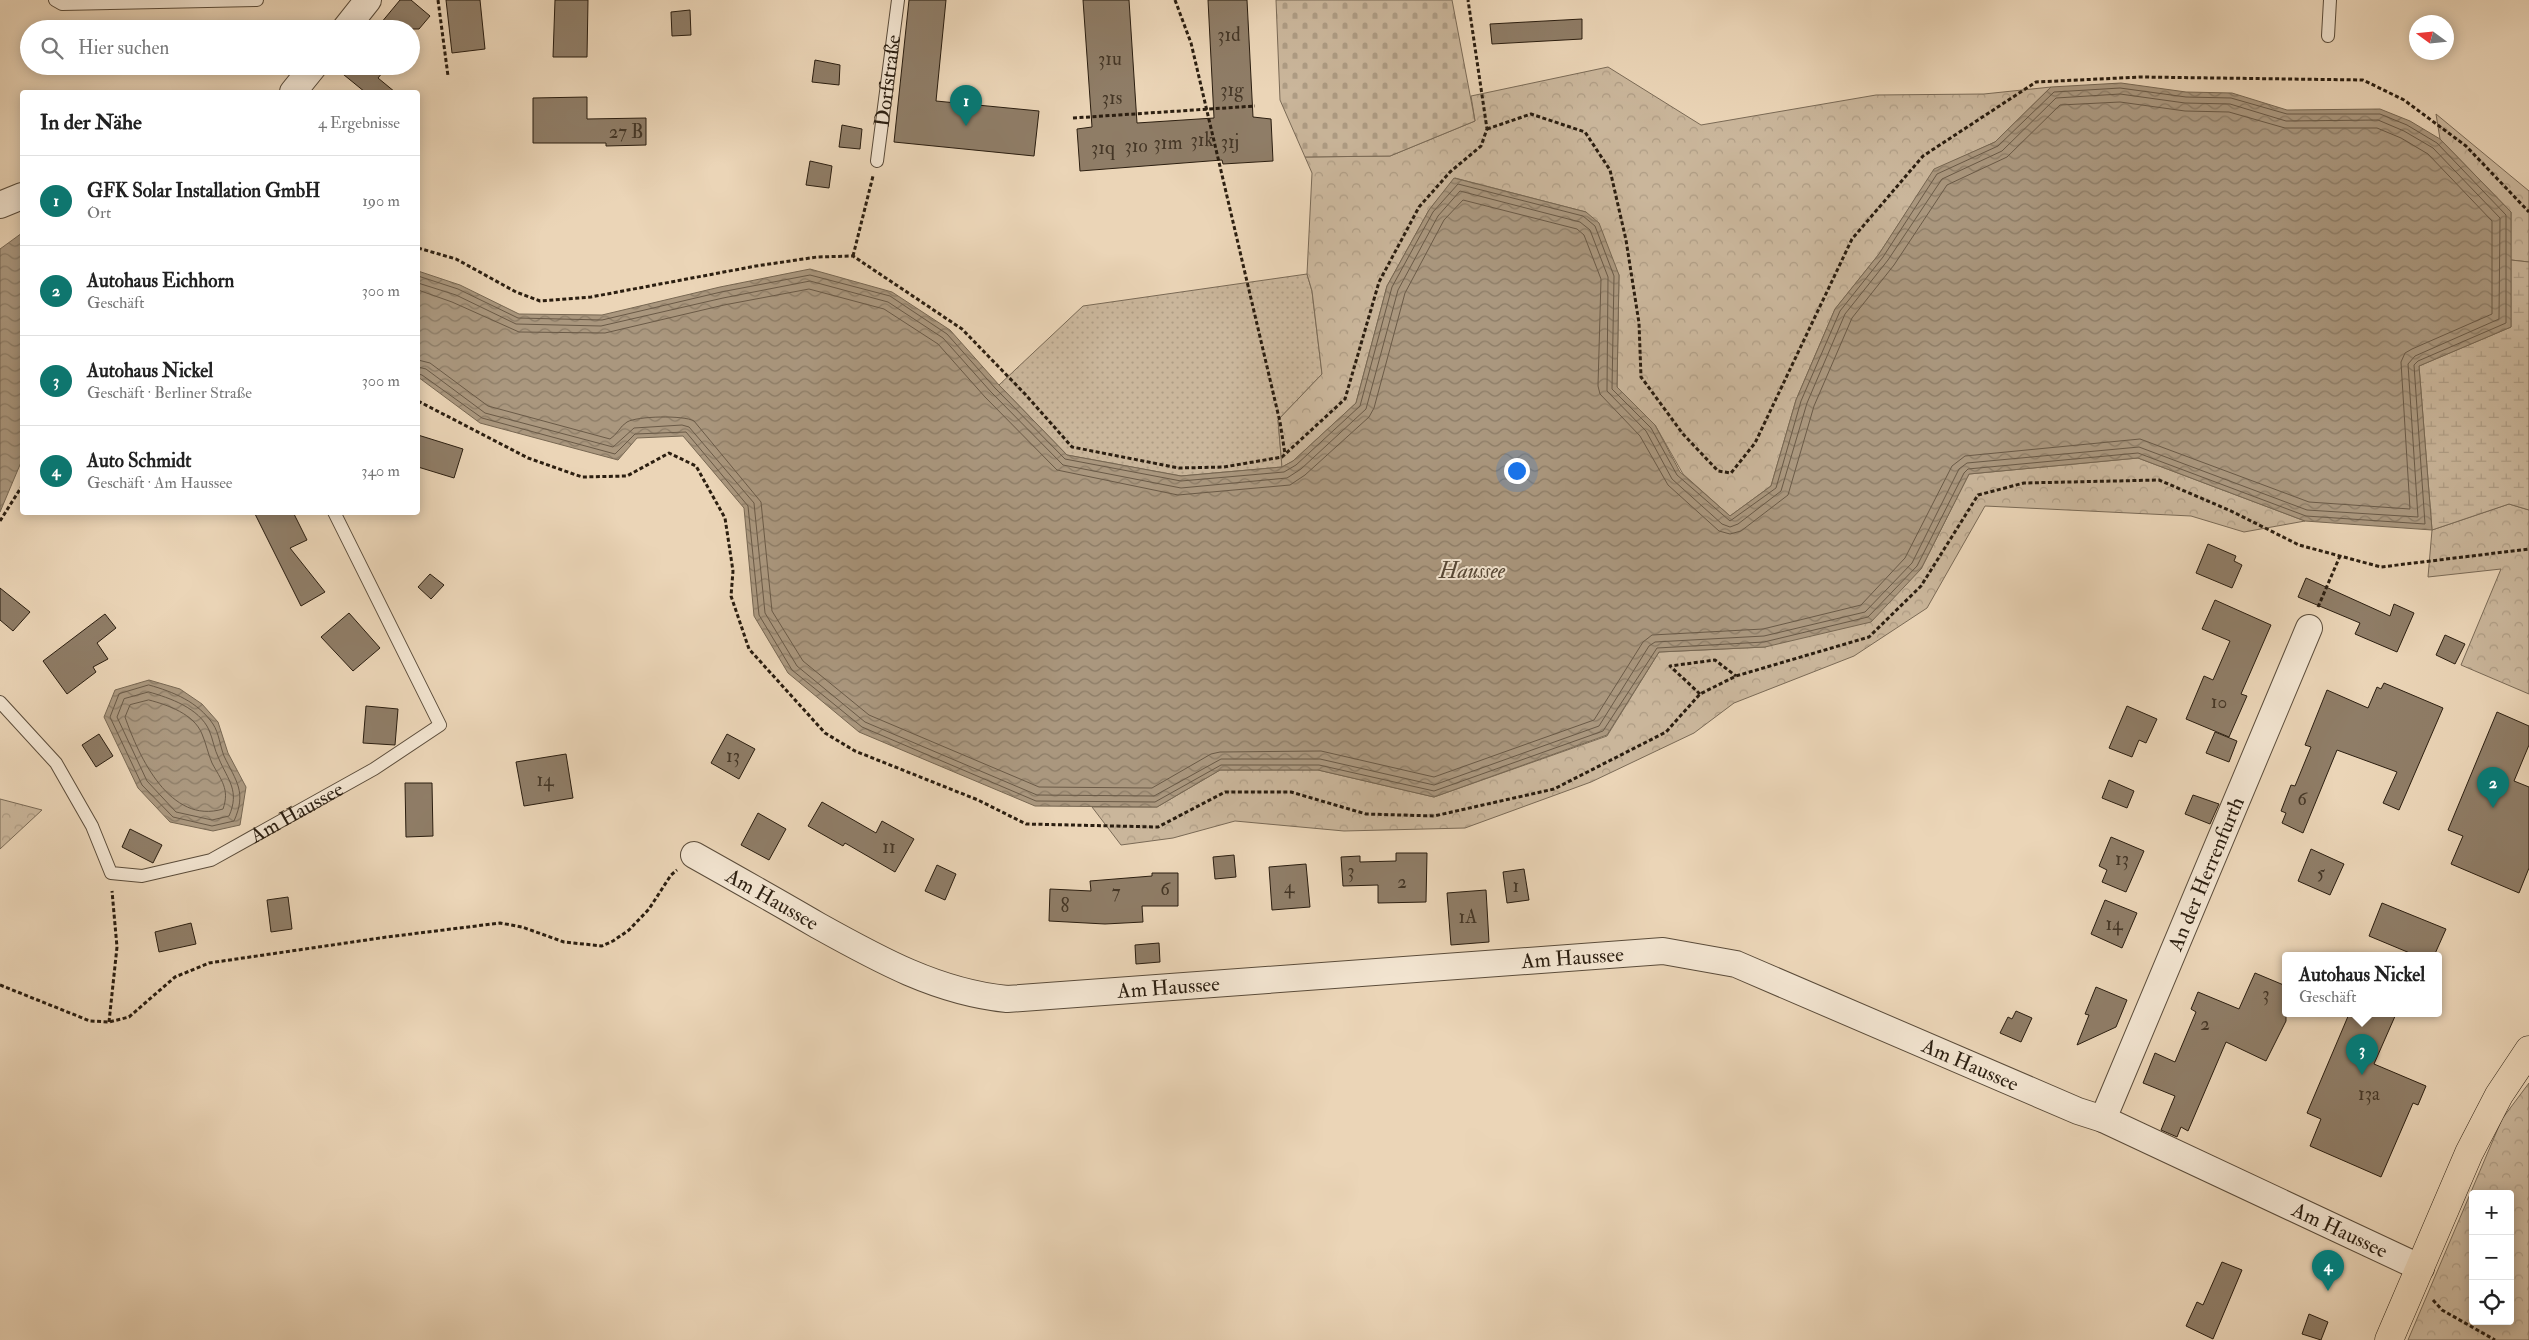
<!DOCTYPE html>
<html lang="de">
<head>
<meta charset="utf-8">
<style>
  body { margin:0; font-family:"IM FELL Double Pica",serif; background:#f2f2f2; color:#222 }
  .controls { position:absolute; right:15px; bottom:15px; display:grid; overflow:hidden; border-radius:5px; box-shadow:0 2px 12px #0003 }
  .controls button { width:45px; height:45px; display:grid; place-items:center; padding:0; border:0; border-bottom:1px solid #e0e0e0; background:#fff; color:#222; font:25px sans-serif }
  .compass { position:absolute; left:2409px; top:15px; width:45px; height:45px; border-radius:50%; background:#fff; box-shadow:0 2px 12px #0003; rotate:285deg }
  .you { position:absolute; left:1516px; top:470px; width:18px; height:18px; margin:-12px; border:4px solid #fff; border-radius:50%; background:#1a73e8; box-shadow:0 0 0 8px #1a73e833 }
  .badge { display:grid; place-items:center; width:32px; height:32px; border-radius:50%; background:#0f766e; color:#fff; font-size:16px; font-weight:700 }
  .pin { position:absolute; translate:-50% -41px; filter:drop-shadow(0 1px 2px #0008) }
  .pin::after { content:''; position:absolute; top:26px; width:18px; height:15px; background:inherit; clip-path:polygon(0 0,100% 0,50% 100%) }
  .popup { position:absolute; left:2282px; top:952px; width:160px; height:65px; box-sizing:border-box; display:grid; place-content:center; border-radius:5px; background:#fff; filter:drop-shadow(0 1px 4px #0005); font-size:16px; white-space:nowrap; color:#767676 }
  .popup b { font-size:19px; color:#222 }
  .popup::after { content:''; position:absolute; left:50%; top:100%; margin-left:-10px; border:10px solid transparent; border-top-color:#fff }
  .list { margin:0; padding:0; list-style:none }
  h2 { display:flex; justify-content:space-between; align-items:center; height:65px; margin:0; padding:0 20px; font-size:21px }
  h2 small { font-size:16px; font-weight:400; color:#767676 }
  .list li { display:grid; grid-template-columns:32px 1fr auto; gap:15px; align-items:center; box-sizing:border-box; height:90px; padding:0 20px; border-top:1px solid #e0e0e0 }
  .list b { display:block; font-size:19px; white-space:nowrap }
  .list p { margin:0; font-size:16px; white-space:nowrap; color:#767676 }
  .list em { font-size:16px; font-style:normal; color:#767676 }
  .icon { flex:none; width:28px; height:28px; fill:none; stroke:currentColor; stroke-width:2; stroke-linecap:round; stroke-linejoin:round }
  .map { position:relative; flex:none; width:2529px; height:1340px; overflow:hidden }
  .search { position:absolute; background:#fff; box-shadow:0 2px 12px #0003; left:20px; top:20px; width:400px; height:55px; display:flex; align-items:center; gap:12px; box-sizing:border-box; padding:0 18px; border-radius:28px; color:#767676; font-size:19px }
  .panel { position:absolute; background:#fff; box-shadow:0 2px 12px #0003; left:20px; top:90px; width:400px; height:425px; border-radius:5px }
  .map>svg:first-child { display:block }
</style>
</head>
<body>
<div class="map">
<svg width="2529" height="1340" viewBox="0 0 2529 1340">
  <defs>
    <pattern id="grass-dots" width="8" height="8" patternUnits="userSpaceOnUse" patternTransform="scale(1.25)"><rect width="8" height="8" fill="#cab69b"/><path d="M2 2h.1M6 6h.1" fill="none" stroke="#ae9c84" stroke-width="1.8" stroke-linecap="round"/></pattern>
    <pattern id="forest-crowns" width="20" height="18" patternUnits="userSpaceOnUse" patternTransform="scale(1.25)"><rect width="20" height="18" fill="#cab69b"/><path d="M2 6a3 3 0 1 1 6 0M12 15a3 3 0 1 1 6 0" fill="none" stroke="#ae9c84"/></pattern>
    <pattern id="wetland-marsh" width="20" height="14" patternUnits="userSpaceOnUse" patternTransform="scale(1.25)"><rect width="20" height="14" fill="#cab69b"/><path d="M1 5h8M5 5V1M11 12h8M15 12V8" fill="none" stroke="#ae9c84"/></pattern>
    <pattern id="cemetery-stones" width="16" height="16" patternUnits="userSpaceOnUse" patternTransform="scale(1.25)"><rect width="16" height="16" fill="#cab69b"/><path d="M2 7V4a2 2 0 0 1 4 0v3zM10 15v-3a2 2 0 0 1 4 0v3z" fill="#ae9c84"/></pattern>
    <pattern id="water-waves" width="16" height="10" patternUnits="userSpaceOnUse" patternTransform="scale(1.25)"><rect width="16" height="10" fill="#aa977e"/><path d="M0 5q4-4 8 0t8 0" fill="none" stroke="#8b7b66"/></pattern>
  </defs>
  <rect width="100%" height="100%" fill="#ebd5b7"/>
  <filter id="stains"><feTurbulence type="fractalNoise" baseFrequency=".004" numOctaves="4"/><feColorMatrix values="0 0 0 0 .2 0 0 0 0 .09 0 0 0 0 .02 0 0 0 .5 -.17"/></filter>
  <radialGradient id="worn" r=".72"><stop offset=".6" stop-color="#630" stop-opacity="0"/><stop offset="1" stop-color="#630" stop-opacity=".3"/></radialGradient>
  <polygon fill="url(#grass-dots)" stroke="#7a6a56" points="1307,274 1312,291 1322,374 1278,420 1282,467 1181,476 1067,455 999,385 1083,306"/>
  <g fill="url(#forest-crowns)" stroke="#7a6a56" fill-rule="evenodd">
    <polygon points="1608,67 1701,125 1876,95 1984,94 2051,87 1995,142 1934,170 1879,254 1835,309 1796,400 1771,486 1730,516 1683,474 1655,425 1617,387 1619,275 1586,212 1455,178 1429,210 1387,286 1356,403 1293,461 1282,467 1278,420 1322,374 1312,291 1307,274 1312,173 1305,157 1390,156 1475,121 1471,96"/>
    <polygon points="2436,114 2529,191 2529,262 2511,260 2511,212 2440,139"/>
    <polygon points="2138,458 2305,521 2244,532 2191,516 1985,506 1927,608 1854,656 1734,703 1694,733 1591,782 1465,828 1344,831 1235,821 1173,838 1121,845 1092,807 1157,807 1220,770 1318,770 1434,797 1607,736 1659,652 1765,647 1921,569 1969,474"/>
    <polygon points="2509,504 2529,510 2529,694 2461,665 2501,569 2428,577 2432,530"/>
    <polygon points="0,799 42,810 0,849"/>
    <path d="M2529,1083V1340H2408L2502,1119ZM2473,1194H2510V1321H2473Z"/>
  </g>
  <polygon fill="url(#wetland-marsh)" stroke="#7a6a56" points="2511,260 2529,262 2529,510 2509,504 2432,530 2419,366 2511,327"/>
  <polygon fill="url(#cemetery-stones)" stroke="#7a6a56" points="1276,0 1452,0 1475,121 1390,156 1305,157 1280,100"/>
  <g fill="url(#water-waves)" stroke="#776752">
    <polygon points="2121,83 2186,92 2232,93 2287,110 2380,109 2410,121 2440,139 2511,212 2511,327 2419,366 2432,530 2305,521 2138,458 1969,474 1921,569 1871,622 1765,647 1659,652 1607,735 1434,797 1318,770 1220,770 1157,807 1035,806 859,732 788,673 754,616 744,508 683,436 637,438 618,460 480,423 418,377 418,271 460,285 519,314 602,315 720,287 810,269 892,292 950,330 999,385 1067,455 1181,476 1282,467 1293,461 1356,403 1387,286 1429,210 1454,178 1586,212 1599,223 1619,275 1617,387 1655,425 1680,472 1730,516 1771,486 1796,400 1835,309 1879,254 1934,169 1995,142 2051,87"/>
    <polygon points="22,233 22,460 0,512 0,249"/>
    <polygon points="149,680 180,689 202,704 218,722 228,753 246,787 240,825 213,831 170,822 138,788 104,717 115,690"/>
  </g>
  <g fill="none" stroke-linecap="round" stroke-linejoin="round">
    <g stroke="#6a5a47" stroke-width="1">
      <polyline points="418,276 458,289 518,318 602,320 721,292 810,275 890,296 947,334 995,388 1065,459 1181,481 1284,472 1296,465 1360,406 1392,287 1433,212 1458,184 1583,216 1595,226 1614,276 1612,389 1651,428 1677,475 1730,521 1776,488 1801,401 1840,311 1883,257 1937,174 1998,146 2054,92 2120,88 2186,97 2231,98 2287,114 2380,114 2407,125 2437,143 2506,215 2506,323 2418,361 2414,365 2425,524 2306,516 2138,453 1968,469 1964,473 1917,566 1868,617 1764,642 1657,648 1603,731 1434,791 1319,765 1221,765 1155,802 1036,801 862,727 792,670 759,615 748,506 686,432 635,434 615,454 482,418 422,375 418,374"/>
      <polyline points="418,283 456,295 516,324 601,326 723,298 810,281 888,302 943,338 991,392 1063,465 1181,488 1287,478 1301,469 1366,409 1398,290 1438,216 1460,191 1580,222 1590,230 1608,277 1607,391 1646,431 1672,479 1722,524 1730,527 1738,524 1781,491 1807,403 1845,314 1888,260 1942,179 2002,151 2056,98 2120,94 2185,103 2230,104 2286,121 2378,120 2404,131 2433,148 2500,218 2499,319 2415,356 2408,364 2418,517 2307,510 2139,447 1967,463 1959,469 1912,563 1865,612 1764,636 1655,642 1649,646 1599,726 1434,785 1320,759 1221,759 1154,796 1037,795 865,722 797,666 765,613 754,503 689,427 682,425 634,428 613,447 485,413 426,369 418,367"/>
      <path d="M418,290L452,302L519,332L605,333L724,305L809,289L884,309L938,344L985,397L1057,470L1178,495L1290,485L1305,475L1369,417L1374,408L1405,293L1444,220L1463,200L1577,229L1584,235L1601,279L1598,386L1600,394L1640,436L1668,485L1719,531L1730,534L1741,531L1788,495L1814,406L1852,318L1894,265L1947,185L2007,157L2060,105L2120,102L2185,111L2229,112L2285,128H2377L2401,138L2428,154L2492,221V314L2412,349L2405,353L2401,362L2410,509L2309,502L2140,439L1965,456L1952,466L1905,558L1861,605L1763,629L1652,635L1643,642L1594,720L1434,777L1321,751L1220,752L1211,754L1152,788L1039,787L869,715L803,661L772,611L761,502L694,421C684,415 637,416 627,422C620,426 617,435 610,439L488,406L430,363L418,360"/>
      <path d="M149,685C174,692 198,702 213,724C219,733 220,746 224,756C236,781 247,792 234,821L212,826L173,817L142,785L110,717L119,694Z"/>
      <path d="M149,692C170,698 199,708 209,730C213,739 214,749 219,759C228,780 240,791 229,816L212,820L176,812L147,781L117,717L124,699Z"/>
      <path d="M149,700C168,705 194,714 202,734C206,743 208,754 212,763C221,780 230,789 223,809C170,825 139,757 125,717L130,705Z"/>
    </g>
  </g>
  <g fill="#8f7d67" stroke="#2b1e10">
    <polygon points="400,0 411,0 430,16 419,29 376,29"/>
    <polygon points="446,0 480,0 485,49 452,53"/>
    <polygon points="555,0 588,0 587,57 553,57"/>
    <polygon points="909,0 946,0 936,101 1039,111 1034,156 894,142"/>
    <polygon points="1083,0 1129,0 1137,123 1214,118 1208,0 1247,0 1253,117 1271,119 1273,161 1223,164 1222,160 1080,171 1077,129 1092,127"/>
    <polygon points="690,10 691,35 672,36 671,12"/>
    <polygon points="1582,19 1582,39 1492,44 1490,24"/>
    <polygon points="815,60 840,65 839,85 812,82"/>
    <polygon points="333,66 388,66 378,78 395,92 365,92"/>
    <polygon points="587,97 587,119 646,118 646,145 606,146 606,143 533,143 533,98"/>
    <polygon points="842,125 862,129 860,149 839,147"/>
    <polygon points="810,161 832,166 829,188 806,185"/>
    <polygon points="418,435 463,449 454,478 418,467"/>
    <polygon points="254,512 293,512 307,540 290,548 325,592 301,606"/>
    <polygon points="2208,544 2236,556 2234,561 2242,565 2232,588 2196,573"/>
    <polygon points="430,574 444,585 431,599 418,587"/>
    <polygon points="2306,578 2390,616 2394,604 2414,613 2397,652 2355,634 2360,623 2298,597"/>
    <polygon points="0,588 30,612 13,631 0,620"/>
    <polygon points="2215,600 2271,625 2241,694 2247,696 2229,737 2186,719 2204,676 2213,680 2230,641 2202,629"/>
    <polygon points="349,613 380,648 353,671 321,637"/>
    <polygon points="105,614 116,628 97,643 108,659 93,667 96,672 67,694 43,661"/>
    <polygon points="2445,635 2465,644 2455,664 2436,655"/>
    <polygon points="2384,683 2443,708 2399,810 2383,803 2397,772 2337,750 2303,833 2282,823 2286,813 2281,811 2291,785 2295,786 2311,747 2305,745 2327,690 2368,708 2377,687 2381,689"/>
    <polygon points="366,706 398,709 395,745 363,743"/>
    <polygon points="2127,706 2157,719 2146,743 2139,740 2132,757 2109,748"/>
    <polygon points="2497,712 2529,726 2529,745 2514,781 2529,787 2529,868 2519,893 2451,864 2463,836 2448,830"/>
    <polygon points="2215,732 2237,741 2229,762 2206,753"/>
    <polygon points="99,734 113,756 96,767 82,745"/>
    <polygon points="727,734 755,749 739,779 711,763"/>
    <polygon points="566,754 573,798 524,806 516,762"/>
    <polygon points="2109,780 2134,791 2127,808 2102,798"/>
    <polygon points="405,783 432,783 433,836 406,837"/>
    <polygon points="2193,795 2219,804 2210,824 2185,814"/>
    <polygon points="822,802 876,833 882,821 914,839 895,872 845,843 843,846 808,826"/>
    <polygon points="758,813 786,829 769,860 741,845"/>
    <polygon points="130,829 162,845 153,863 122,847"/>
    <polygon points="2111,837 2144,851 2126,892 2102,882 2107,870 2099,866"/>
    <polygon points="2311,849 2344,864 2330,895 2298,881"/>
    <polygon points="1396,853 1427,853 1426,902 1378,903 1378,885 1343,886 1341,857 1360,856 1360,862 1396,861"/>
    <polygon points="1234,855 1236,877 1215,879 1213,857"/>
    <polygon points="1306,864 1310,907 1272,910 1269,867"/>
    <polygon points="937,865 956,874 945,900 925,891"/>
    <polygon points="1524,869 1529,900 1507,903 1503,872"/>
    <polygon points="1152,873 1178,873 1178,906 1142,906 1143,922 1105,924 1049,921 1050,889 1091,891 1090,881 1152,876"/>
    <polygon points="1486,890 1489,942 1451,945 1447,893"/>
    <polygon points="288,897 292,929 271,932 267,900"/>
    <polygon points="2105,900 2137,913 2122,948 2091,934"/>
    <polygon points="2382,903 2446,929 2434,956 2417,956 2369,936"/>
    <polygon points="191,923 196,944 159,952 155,932"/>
    <polygon points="1159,943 1160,962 1136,964 1135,945"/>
    <polygon points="2255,973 2286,986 2286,1021 2266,1061 2226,1042 2188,1131 2181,1127 2177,1137 2161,1130 2175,1096 2143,1083 2155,1053 2175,1062 2196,1012 2191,1009 2198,992 2239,1009"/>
    <polygon points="2096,987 2127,1000 2116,1027 2077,1045 2089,1015 2085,1014"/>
    <polygon points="2016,1011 2032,1018 2021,1042 2000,1033 2008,1017 2012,1019"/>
    <polygon points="2349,1014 2396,1014 2374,1064 2426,1086 2418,1105 2413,1103 2381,1177 2310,1146 2321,1119 2307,1113"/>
    <polygon points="2222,1262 2242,1270 2213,1339 2186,1326 2197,1302 2203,1305"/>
    <polygon points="2309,1314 2328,1322 2321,1340 2302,1334"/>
  </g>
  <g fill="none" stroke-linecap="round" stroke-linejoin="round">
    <g stroke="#5b4c3a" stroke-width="14">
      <g id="service">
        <polyline points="55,0 62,4 257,0"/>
        <polyline points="2328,36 2330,0"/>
        <path id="s1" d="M877,161L898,0"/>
        <path id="s2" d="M0,702L56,763L92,826L111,873L142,876L211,860L374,769L440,725L334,512"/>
      </g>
    </g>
    <g stroke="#5b4c3a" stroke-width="28">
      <g id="minor">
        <polyline points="345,29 368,0"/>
        <polyline points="293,92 314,66"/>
        <polyline points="0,205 22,196"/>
        <path id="s3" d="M694,855C735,878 776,901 817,925C878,959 937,992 1007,999L1663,951L1736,964L2078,1111L2103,1119L2421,1268"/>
        <path id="s4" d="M2103,1119L2309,628"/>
      </g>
    </g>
    <g stroke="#2b1e10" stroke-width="29">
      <polyline id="primary" points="2389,1340 2469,1153 2499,1095 2529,1050"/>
    </g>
    <g stroke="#2b1e10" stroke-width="3" stroke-dasharray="4 2.5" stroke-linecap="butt">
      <polyline points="438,0 448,76"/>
      <polyline points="1175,0 1191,43 1280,422 1285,454"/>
      <polyline points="1073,118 1255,106"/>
      <polyline points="1487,129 1531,114 1585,132 1610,170 1626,240 1639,323 1641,377 1683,434 1718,471 1731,473 1755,443 1852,239 1923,156 2036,82 2141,77 2363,80 2404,100 2466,146 2529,212"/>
      <polyline points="418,248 456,259 516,292 540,301 591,297 756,266 817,257 853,256 962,329 1025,394 1072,447 1179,468 1224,467 1282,457 1345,399 1379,282 1419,207 1450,172 1481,146 1487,129 1468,0"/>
      <polyline points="853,256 873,176"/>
      <polyline points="418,401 528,458 582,477 627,476 669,453 696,466 725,518 733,571 731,596 749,649 825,733 855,751 978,800 1026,824 1158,827 1225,792 1291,792 1366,814 1434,816 1554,789 1666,732 1700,694 1736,676 1869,637 1921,586 1978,495 2024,483 2159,480 2231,511 2299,545 2381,567 2529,549"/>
      <polyline points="0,521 22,486"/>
      <polyline points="2318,607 2340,556"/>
      <polyline points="1700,694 1670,666 1715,660 1736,676"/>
      <polyline points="0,985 90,1021 109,1022 129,1017 175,977 209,963 387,937 500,923 522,927 564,942 602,946 613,941 629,930 649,909 671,875 677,870"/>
      <polyline points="109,1022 117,947 112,891"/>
      <polyline points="2433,1300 2442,1310 2495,1340"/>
    </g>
    <use href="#service" stroke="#f2e4d0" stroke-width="12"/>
    <use href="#minor" stroke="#f2e4d0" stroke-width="26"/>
    <use href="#primary" stroke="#ebd5b7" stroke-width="28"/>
  </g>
  <g text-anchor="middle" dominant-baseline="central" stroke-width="4" stroke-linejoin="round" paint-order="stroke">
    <g font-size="19" fill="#443626">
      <text x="1229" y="35">31d</text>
      <text x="1110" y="59">31u</text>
      <text x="1232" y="90">31g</text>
      <text x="1112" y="98">31s</text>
      <text x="626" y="132">27 B</text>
      <text x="1202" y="140">31k</text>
      <text x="1230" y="142">31j</text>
      <text x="1168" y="143">31m</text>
      <text x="1136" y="146">31o</text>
      <text x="1103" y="148">31q</text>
      <text x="2219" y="702">10</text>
      <text x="733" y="756">13</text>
      <text x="545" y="780">14</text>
      <text x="2302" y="799">6</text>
      <text x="889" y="847">11</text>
      <text x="2122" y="859">13</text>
      <text x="1351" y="871">3</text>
      <text x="2321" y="873">5</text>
      <text x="1402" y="882">2</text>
      <text x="1516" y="886">1</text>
      <text x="1289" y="887">4</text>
      <text x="1165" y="889">6</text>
      <text x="1116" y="892">7</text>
      <text x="1065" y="906">8</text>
      <text x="1468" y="917">1A</text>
      <text x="2114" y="924">14</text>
      <text x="2266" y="994">3</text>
      <text x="2205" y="1024">2</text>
      <text x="2369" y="1094">13a</text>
    </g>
    <g font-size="21" fill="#2b1e10" stroke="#f2e4d0">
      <text stroke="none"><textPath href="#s1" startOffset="81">Dorfstraße</textPath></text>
      <text stroke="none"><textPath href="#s2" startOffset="406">Am Haussee</textPath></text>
      <text stroke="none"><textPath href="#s4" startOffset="266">An der Herrenfurth</textPath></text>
      <text stroke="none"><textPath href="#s3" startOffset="90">Am Haussee</textPath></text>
      <text stroke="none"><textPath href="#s3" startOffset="914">Am Haussee</textPath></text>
      <text stroke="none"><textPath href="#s3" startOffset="509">Am Haussee</textPath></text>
      <text stroke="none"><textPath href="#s3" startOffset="1334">Am Haussee</textPath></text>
      <text stroke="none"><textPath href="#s3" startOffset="1739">Am Haussee</textPath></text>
    </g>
    <g font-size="22" font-style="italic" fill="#574836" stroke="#f2e4d0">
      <text x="1472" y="571">Haussee</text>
    </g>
  </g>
  <rect width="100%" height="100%" filter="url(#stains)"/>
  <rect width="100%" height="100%" fill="url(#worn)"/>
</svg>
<div class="controls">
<button>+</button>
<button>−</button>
<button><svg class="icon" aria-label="locate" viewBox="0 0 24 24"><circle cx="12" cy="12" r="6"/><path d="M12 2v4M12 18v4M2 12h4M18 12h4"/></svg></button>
</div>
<svg class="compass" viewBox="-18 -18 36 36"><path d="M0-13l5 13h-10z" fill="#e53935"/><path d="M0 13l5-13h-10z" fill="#767676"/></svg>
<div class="you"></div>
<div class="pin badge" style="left:966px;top:126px">1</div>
<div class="pin badge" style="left:2493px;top:808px">2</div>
<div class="pin badge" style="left:2362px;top:1075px">3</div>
<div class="popup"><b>Autohaus Nickel</b>Geschäft</div>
<div class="pin badge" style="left:2328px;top:1291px">4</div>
<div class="search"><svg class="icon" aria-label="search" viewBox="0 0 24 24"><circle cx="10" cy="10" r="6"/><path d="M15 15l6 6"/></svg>Hier suchen</div>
<section class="panel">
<h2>In der Nähe<small>4 Ergebnisse</small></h2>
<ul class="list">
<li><span class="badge">1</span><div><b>GFK Solar Installation GmbH</b><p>Ort</p></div><em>190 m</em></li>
<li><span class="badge">2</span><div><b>Autohaus Eichhorn</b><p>Geschäft</p></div><em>300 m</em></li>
<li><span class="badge">3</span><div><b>Autohaus Nickel</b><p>Geschäft · Berliner Straße</p></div><em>300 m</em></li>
<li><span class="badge">4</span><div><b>Auto Schmidt</b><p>Geschäft · Am Haussee</p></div><em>340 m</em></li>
</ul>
</section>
</div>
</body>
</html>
